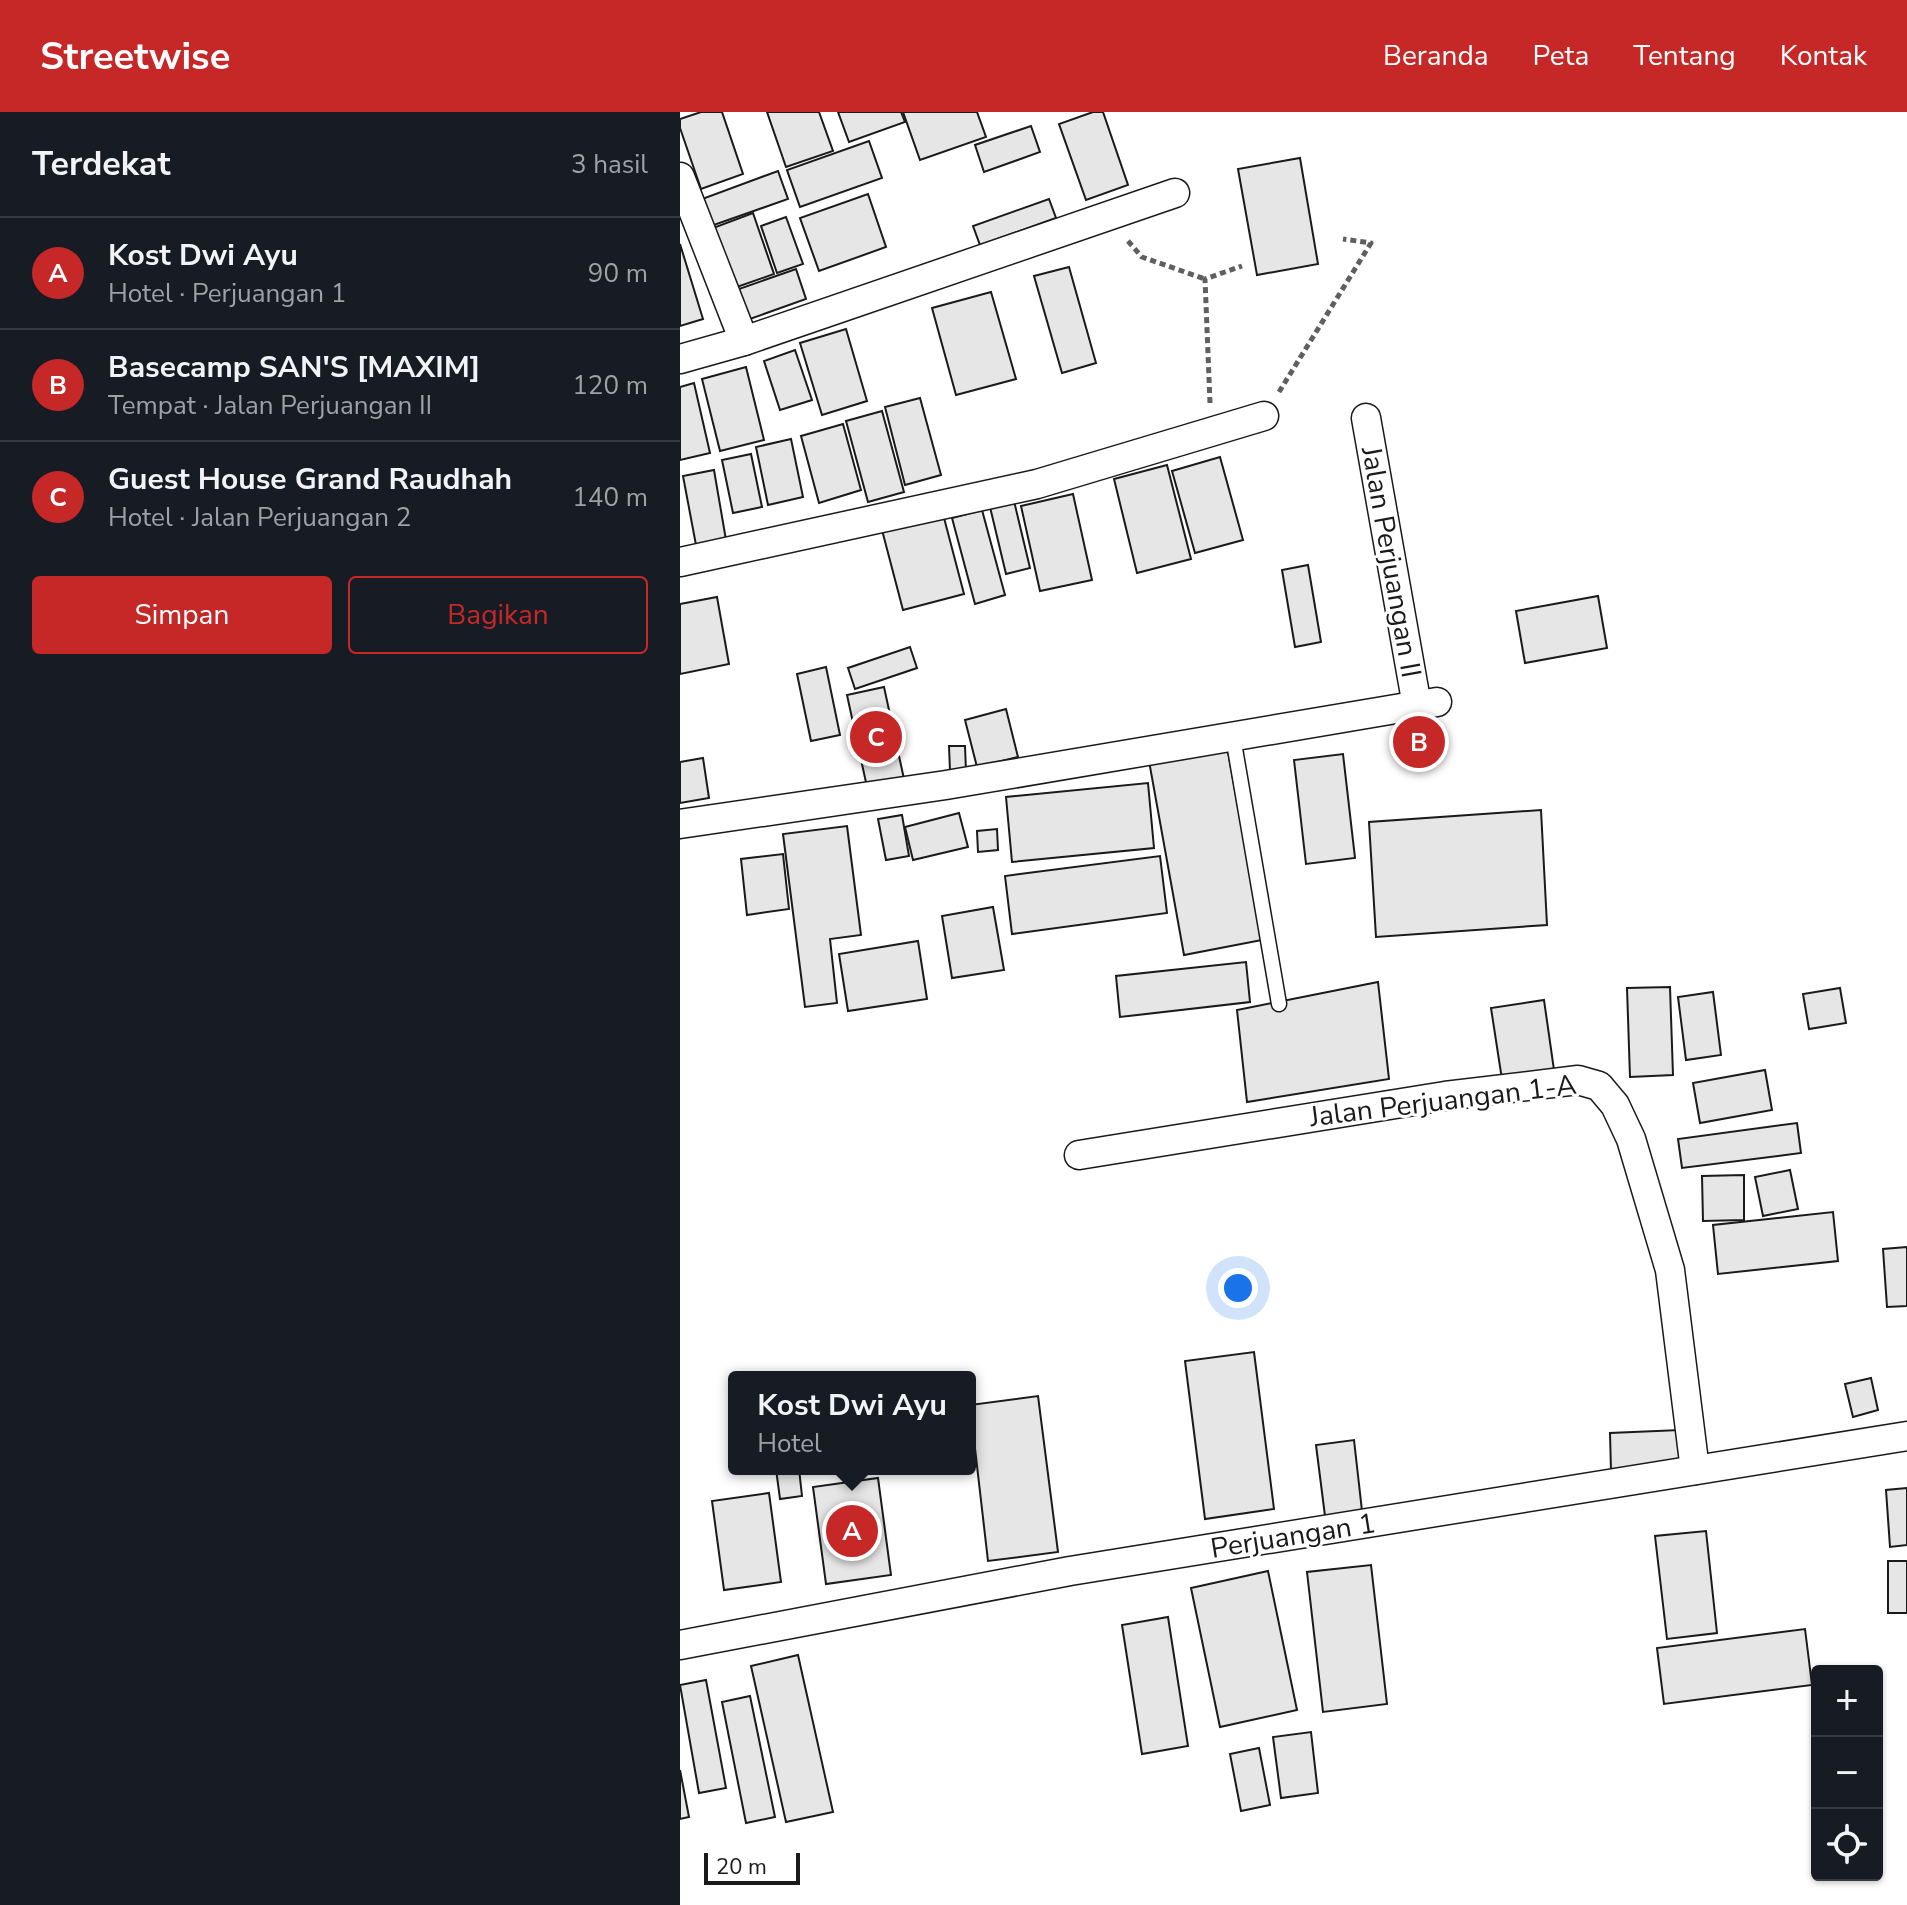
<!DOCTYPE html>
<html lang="id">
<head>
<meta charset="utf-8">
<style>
  body { margin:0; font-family:"Nunito Sans",sans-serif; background:#20242c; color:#f1f3f6 }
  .controls { position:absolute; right:24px; bottom:24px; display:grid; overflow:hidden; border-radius:8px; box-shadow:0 2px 6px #0004 }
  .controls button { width:72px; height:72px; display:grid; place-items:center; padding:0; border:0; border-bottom:2px solid #363941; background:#171b24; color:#f1f3f6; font:40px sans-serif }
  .scale { position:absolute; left:24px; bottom:20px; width:96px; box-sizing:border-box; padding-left:8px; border:4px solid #1a1a1a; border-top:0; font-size:22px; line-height:28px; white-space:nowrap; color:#1a1a1a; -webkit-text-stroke:6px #fff; paint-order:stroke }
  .you { position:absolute; left:558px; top:1176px; width:28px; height:28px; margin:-20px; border:6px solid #fff; border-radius:50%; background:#1a73e8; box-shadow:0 0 0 12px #1a73e833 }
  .badge { display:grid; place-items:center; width:52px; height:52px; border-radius:50%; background:#c62828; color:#fff; font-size:26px; font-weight:700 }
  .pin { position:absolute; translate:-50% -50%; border:4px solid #fff; box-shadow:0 2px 8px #0006 }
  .popup { position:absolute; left:48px; top:1259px; width:248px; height:104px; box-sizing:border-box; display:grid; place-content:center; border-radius:8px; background:#171b24; filter:drop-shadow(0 2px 6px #0005); font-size:26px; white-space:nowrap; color:#9ea1a6 }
  .popup b { font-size:30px; color:#f1f3f6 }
  .popup::after { content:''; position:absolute; left:50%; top:100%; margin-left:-16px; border:16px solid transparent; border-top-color:#171b24 }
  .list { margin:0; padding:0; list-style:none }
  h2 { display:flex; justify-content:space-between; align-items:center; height:104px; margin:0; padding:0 32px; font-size:34px }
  h2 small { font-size:26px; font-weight:400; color:#9ea1a6 }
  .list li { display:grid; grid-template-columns:52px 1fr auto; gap:24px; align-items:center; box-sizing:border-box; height:112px; padding:0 32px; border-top:2px solid #363941 }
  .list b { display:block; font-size:30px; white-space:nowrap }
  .list p { margin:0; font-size:26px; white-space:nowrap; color:#9ea1a6 }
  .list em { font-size:26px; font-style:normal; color:#9ea1a6 }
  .actions { display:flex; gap:16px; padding:24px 32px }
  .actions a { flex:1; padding:18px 0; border:2px solid #c62828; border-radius:8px; text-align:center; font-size:28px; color:#c62828 }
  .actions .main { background:#c62828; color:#fff }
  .icon { flex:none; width:44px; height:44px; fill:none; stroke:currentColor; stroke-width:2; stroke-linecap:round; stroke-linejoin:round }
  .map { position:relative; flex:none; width:1227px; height:1793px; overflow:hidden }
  header { display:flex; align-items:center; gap:48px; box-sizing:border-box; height:112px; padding:0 40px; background:#c62828; color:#fff }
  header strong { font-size:38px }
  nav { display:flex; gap:44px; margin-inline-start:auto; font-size:28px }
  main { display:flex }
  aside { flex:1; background:#171b24 }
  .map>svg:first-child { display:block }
</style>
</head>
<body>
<header>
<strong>Streetwise</strong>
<nav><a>Beranda</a><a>Peta</a><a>Tentang</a><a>Kontak</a></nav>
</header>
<main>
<aside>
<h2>Terdekat<small>3 hasil</small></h2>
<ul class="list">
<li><span class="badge">A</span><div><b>Kost Dwi Ayu</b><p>Hotel · Perjuangan 1</p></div><em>90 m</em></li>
<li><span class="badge">B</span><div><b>Basecamp SAN'S [MAXIM]</b><p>Tempat · Jalan Perjuangan II</p></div><em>120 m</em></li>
<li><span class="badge">C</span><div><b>Guest House Grand Raudhah</b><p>Hotel · Jalan Perjuangan 2</p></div><em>140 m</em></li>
</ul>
<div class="actions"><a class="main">Simpan</a><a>Bagikan</a></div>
</aside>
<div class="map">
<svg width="1227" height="1793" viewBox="0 0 1227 1793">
  <rect width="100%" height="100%" fill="#fff"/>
  <g fill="#e6e6e6" stroke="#1a1a1a" stroke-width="2">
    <polygon points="21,0 42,0 63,62 21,77 0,16 0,7"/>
    <polygon points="87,0 139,0 153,39 106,55"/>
    <polygon points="158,0 221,0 225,10 169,30"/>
    <polygon points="223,0 297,0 306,25 240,48"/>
    <polygon points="413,0 423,0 448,73 406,88 379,12"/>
    <polygon points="351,14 360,40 304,60 295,33"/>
    <polygon points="189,29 202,66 120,95 107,58"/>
    <polygon points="620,46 638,152 577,163 558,57"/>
    <polygon points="98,59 108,87 31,114 22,87"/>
    <polygon points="188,82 206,135 139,159 120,106"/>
    <polygon points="369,87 376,106 300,133 293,114"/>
    <polygon points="73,101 94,162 54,176 33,116"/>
    <polygon points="106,105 123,152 97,161 81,114"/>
    <polygon points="0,132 23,207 0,214"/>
    <polygon points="389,155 416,251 382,261 354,164"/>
    <polygon points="116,157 126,187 67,208 56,178"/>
    <polygon points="311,180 336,267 276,283 252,196"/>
    <polygon points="166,217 187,289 142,303 120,231"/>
    <polygon points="115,238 132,288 100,298 84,249"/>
    <polygon points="66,255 84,328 40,339 22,267"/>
    <polygon points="14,271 30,341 0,348 0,275"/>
    <polygon points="240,286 261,363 225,373 205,295"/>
    <polygon points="202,299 224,380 188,390 166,309"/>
    <polygon points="163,312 181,378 139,391 121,324"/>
    <polygon points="111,327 123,385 88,393 76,335"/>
    <polygon points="71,342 82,395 53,401 42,348"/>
    <polygon points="540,345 563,428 515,441 492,359"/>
    <polygon points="487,353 511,447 457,461 434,367"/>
    <polygon points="34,358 46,428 16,433 3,364"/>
    <polygon points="393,382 412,468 360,479 341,394"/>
    <polygon points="334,389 350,456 326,462 310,395"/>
    <polygon points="302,398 325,483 295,492 272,406"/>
    <polygon points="263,402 284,482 223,498 202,418"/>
    <polygon points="628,453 641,530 615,535 602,458"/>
    <polygon points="918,484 927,536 845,551 836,499"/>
    <polygon points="37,485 49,552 0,562 0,492"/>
    <polygon points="230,535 237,556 175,577 168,556"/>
    <polygon points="146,555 160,623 131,629 117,562"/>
    <polygon points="204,575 224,667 187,675 167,583"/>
    <polygon points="326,597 338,645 297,655 285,608"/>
    <polygon points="757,612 762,639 721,645 717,620"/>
    <polygon points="269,634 285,634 286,659 270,659"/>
    <polygon points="547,634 582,828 504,843 469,649"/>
    <polygon points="663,642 675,746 626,752 614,648"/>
    <polygon points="23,646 29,686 0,691 0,650"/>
    <polygon points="468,671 474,736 332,750 326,685"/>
    <polygon points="861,698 867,813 696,825 689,710"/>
    <polygon points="279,701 288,735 233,748 225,715"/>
    <polygon points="222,703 229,744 206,748 198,707"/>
    <polygon points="167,714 181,823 150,827 157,891 125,895 103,722"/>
    <polygon points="317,717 318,738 298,740 297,719"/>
    <polygon points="103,742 109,797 67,803 61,747"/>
    <polygon points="480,744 487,801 332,822 325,764"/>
    <polygon points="313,795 324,858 272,866 262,804"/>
    <polygon points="238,829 247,887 168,899 159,842"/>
    <polygon points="566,850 570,890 440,905 436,864"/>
    <polygon points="698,870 709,967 567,990 557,898"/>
    <polygon points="990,875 993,963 950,965 947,876"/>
    <polygon points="1160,876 1166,911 1129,917 1123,882"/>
    <polygon points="1033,880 1041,943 1006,948 998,885"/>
    <polygon points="864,888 875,965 823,974 811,896"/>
    <polygon points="1085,958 1092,998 1020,1011 1013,971"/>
    <polygon points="1117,1011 1121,1041 1002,1056 998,1027"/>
    <polygon points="1110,1058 1118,1097 1083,1104 1075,1065"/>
    <polygon points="1064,1063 1064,1108 1023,1109 1022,1064"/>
    <polygon points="1153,1100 1158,1149 1038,1162 1033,1113"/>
    <polygon points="1227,1135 1227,1194 1207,1195 1203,1137"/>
    <polygon points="574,1240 594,1397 525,1407 505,1249"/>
    <polygon points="1191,1266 1198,1298 1173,1305 1165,1272"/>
    <polygon points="358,1284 378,1440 308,1449 290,1293"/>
    <polygon points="1000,1318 1002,1356 931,1359 930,1321"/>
    <polygon points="674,1328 682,1399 645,1404 636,1333"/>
    <polygon points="96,1357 119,1357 122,1384 100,1387"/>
    <polygon points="198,1366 211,1463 146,1472 133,1375"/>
    <polygon points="1227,1376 1227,1433 1210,1435 1206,1378"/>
    <polygon points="89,1381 101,1470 44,1478 32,1389"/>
    <polygon points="1026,1419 1037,1521 987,1527 975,1424"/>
    <rect x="1208" y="1449" width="19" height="52"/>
    <polygon points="691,1453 707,1592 643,1600 627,1460"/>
    <polygon points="588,1459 617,1598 540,1615 511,1476"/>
    <polygon points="488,1505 508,1634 462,1642 442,1513"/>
    <polygon points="1125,1517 1132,1573 984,1592 977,1536"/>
    <polygon points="118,1543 153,1700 106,1710 71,1554"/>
    <polygon points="26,1568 46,1676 19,1681 0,1573"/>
    <polygon points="70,1584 95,1705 66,1711 42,1590"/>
    <polygon points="631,1620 638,1681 601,1686 593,1625"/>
    <polygon points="579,1636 590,1693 561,1699 550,1642"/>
    <polygon points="0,1658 9,1705 0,1707"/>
  </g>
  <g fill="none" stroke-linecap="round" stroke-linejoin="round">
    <g stroke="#1a1a1a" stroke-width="17">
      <polyline id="lane" points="553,625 599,892"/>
    </g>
    <g stroke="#1a1a1a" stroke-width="31">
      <g id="street">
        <polyline points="0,65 64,229"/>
        <polyline points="0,247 64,229 495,81"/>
        <polyline points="686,306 737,594"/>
        <polyline points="0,450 357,372 584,304"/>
        <polyline points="0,712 266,673 757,590"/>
        <polyline points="399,1043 765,984 898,968 919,974 935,993 951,1027 990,1158 1015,1358"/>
        <polyline points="0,1533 390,1459 1227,1324"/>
      </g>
    </g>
    <g stroke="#5f5f5f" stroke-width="5" stroke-dasharray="6 4" stroke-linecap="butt">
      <polyline points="448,129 462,145 525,167"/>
      <polyline points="599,280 691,131 663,127"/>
      <polyline points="530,291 525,167 562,154"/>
    </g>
    <use href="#lane" stroke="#fff" stroke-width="14"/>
    <use href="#street" stroke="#fff" stroke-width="28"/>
  </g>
  <g text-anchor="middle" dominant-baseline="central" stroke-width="6" stroke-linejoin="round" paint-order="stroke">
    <g font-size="28" fill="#1a1a1a" stroke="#fff">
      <text transform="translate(711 450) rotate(80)">Jalan Perjuangan II</text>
      <text transform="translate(763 989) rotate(-7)">Jalan Perjuangan 1-A</text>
      <text transform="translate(613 1424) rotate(-9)">Perjuangan 1</text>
    </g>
  </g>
</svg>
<div class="controls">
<button>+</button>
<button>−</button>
<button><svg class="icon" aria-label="locate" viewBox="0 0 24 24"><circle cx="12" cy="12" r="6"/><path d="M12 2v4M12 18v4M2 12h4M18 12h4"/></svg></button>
</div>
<div class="scale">20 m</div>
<div class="you"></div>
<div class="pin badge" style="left:172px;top:1419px">A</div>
<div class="popup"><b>Kost Dwi Ayu</b>Hotel</div>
<div class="pin badge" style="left:739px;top:630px">B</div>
<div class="pin badge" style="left:196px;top:625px">C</div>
</div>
</main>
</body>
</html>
